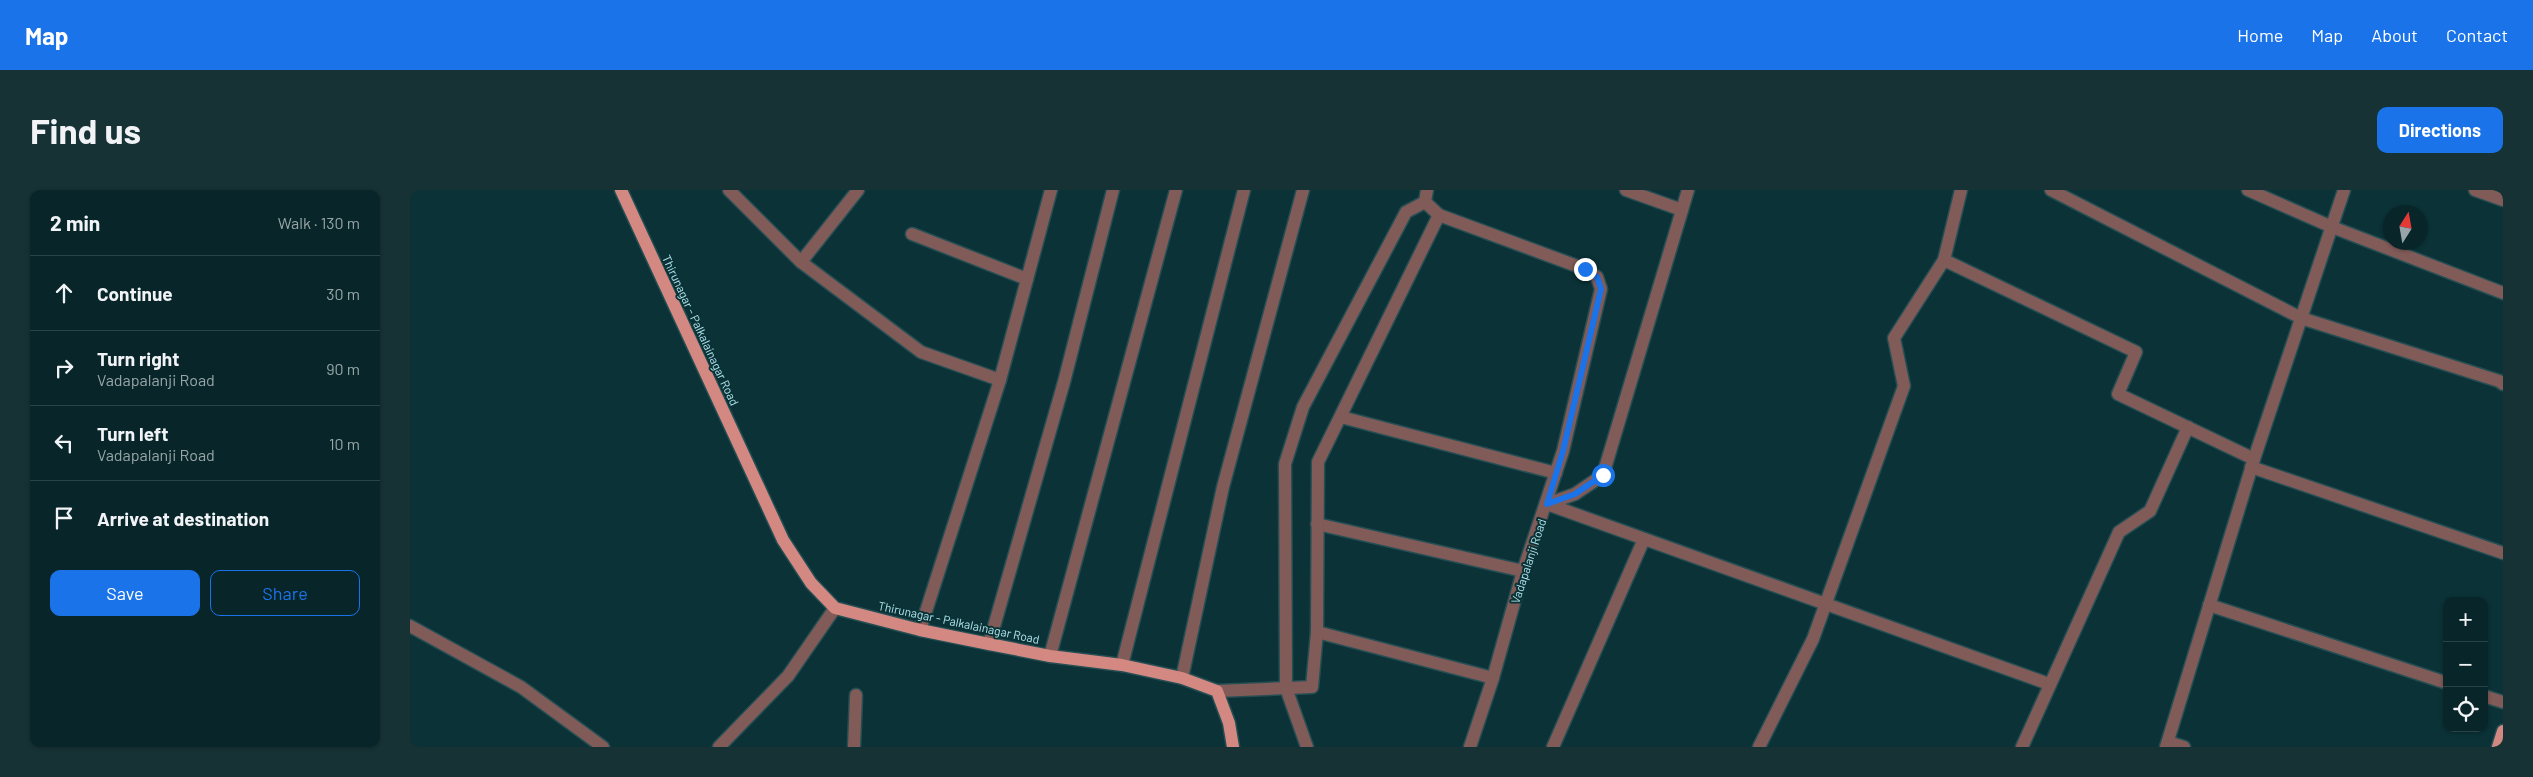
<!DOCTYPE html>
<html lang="en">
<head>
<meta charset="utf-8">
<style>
  body { margin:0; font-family:Barlow,sans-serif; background:#163235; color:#f1f3f6 }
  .controls { position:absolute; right:15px; bottom:15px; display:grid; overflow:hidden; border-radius:10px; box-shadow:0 1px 4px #0004 }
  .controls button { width:45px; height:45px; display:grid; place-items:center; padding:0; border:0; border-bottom:1px solid #294346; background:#082629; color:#f1f3f6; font:25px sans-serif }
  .compass { position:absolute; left:1973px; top:15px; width:45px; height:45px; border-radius:50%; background:#082629; box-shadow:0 1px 4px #0004; rotate:11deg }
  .stop { position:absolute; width:15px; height:15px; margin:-11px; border:4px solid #1a73e8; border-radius:50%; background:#fff }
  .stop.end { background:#1a73e8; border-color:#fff; box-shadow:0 1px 5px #0008 }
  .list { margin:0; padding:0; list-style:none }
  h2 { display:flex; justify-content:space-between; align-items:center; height:65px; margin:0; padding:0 20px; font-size:21px }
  h2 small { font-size:16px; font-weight:400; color:#98a5a8 }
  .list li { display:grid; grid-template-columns:32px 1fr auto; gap:15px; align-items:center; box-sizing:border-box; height:75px; padding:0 20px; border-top:1px solid #294346 }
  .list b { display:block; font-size:19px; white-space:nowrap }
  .list p { margin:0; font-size:16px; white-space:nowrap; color:#98a5a8 }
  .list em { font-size:16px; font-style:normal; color:#98a5a8 }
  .actions { display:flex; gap:10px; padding:15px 20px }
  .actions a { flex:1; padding:11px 0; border:1px solid #1a73e8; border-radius:10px; text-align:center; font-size:18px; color:#1a73e8 }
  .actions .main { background:#1a73e8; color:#fff }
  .icon { flex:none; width:28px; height:28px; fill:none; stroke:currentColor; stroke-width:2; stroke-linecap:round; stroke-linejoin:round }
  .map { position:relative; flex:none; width:2093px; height:557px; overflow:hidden; border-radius:10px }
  header { display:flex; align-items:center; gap:30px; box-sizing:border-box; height:70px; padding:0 25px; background:#1a73e8; color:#fff }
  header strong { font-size:24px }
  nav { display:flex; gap:28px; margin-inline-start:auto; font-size:18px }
  .intro { display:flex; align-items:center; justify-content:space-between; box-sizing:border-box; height:120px; padding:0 30px }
  h1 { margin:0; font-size:35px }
  .button { padding:12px 22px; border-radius:10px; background:#1a73e8; color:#fff; font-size:18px; font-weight:700 }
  main { display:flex; gap:30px; padding:0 30px }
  aside { flex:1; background:#082629; border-radius:10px; box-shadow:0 1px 4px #0004 }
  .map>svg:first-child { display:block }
</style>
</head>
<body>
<header>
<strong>Map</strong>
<nav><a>Home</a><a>Map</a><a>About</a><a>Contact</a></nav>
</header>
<div class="intro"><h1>Find us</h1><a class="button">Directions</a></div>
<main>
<aside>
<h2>2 min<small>Walk · 130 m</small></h2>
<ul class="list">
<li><svg class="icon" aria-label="ahead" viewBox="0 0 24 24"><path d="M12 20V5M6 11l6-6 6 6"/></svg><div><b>Continue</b></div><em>30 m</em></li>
<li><svg class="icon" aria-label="right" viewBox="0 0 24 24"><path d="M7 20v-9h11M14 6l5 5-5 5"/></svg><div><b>Turn right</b><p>Vadapalanji Road</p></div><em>90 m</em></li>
<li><svg class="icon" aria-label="left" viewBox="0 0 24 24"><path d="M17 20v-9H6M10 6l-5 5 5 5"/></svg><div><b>Turn left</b><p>Vadapalanji Road</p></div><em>10 m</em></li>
<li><svg class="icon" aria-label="arrive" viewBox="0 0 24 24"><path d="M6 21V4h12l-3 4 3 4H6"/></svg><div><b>Arrive at destination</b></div></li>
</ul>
<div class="actions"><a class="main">Save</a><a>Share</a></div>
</aside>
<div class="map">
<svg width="2093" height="557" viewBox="0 0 2093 557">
  <rect width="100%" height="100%" fill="#0a3237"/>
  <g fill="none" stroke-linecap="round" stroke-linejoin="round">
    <g stroke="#254e54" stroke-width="15">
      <g id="minor">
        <polyline points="319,0 391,72"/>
        <polyline points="448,0 391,72 511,162 590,190"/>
        <polyline points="1017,0 1015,12 1029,25 1175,79 1187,87 1191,99 1153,261 1113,381 1083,488 1060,557"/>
        <polyline points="1216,0 1272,20"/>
        <polyline points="1641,0 1891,128 2089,191 2093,194"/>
        <polyline points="1838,0 1922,37 2093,103"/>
        <polyline points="2065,0 2093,10"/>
        <polyline points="502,44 617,89"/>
        <polyline points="1534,70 1726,162 1708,204 1844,269"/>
        <polyline points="931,227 1146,283"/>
        <polyline points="1841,277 2093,363"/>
        <polyline points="1137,314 1639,494"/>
        <polyline points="1137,314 1165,304 1193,285 1278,0"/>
        <polyline points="907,334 1113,381"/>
        <polyline points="1799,415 2037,493"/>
        <polyline points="0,436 111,497 193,557"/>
        <polyline points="510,440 590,190 641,0"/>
        <polyline points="907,442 1083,488"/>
        <polyline points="579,454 654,192 703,0"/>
        <polyline points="640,466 766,0"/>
        <polyline points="712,475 834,0"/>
        <polyline points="772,488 813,297 893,0"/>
        <polyline points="807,501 902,497 907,442 908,272 1029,25"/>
        <polyline points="2074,506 2093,512"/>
        <polyline points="1758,552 1774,557"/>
        <polyline points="309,557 378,486 425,418"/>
        <polyline points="444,557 446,505"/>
        <polyline points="897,557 876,498 875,274 893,217 996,22 1015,12"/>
        <polyline points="1143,557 1234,349"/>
        <polyline points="1349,557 1403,449 1494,196 1484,148 1534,70 1551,0"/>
        <polyline points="1612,557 1709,342 1740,321 1778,237"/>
        <polyline points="1756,557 1844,269 1934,0"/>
      </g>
    </g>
    <g stroke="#254e54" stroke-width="15">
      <g id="major">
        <polyline points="211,0 373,350 401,393 425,418 510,440 579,454 640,466 712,475 772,488 807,501 819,533 823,557"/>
        <polyline points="2088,557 2093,541"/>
      </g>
    </g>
    <use href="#minor" stroke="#805b57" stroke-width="12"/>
    <use href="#major" stroke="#d38881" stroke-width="12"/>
  </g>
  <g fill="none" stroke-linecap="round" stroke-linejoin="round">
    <polyline stroke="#1a73e8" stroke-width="6" points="1175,79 1187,87 1191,99 1153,261 1137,314 1165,304 1193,285"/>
  </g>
  <g text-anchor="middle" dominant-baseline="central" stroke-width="4" stroke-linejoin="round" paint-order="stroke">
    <g font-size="12" fill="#b0e4eb" stroke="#0a3237">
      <text transform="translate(291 140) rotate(65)">Thirunagar - Palkalainagar Road</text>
      <text transform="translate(1118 371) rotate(-72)">Vadapalanji Road</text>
      <text transform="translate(549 432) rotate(12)">Thirunagar - Palkalainagar Road</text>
    </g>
  </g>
</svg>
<div class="controls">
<button>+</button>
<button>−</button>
<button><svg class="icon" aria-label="locate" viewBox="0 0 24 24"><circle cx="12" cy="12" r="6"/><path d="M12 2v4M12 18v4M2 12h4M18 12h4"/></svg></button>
</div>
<svg class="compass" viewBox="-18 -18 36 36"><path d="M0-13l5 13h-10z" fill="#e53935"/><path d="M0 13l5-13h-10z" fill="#98a5a8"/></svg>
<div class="stop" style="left:1193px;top:285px"></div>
<div class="stop end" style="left:1175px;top:79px"></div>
</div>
</main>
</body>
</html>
